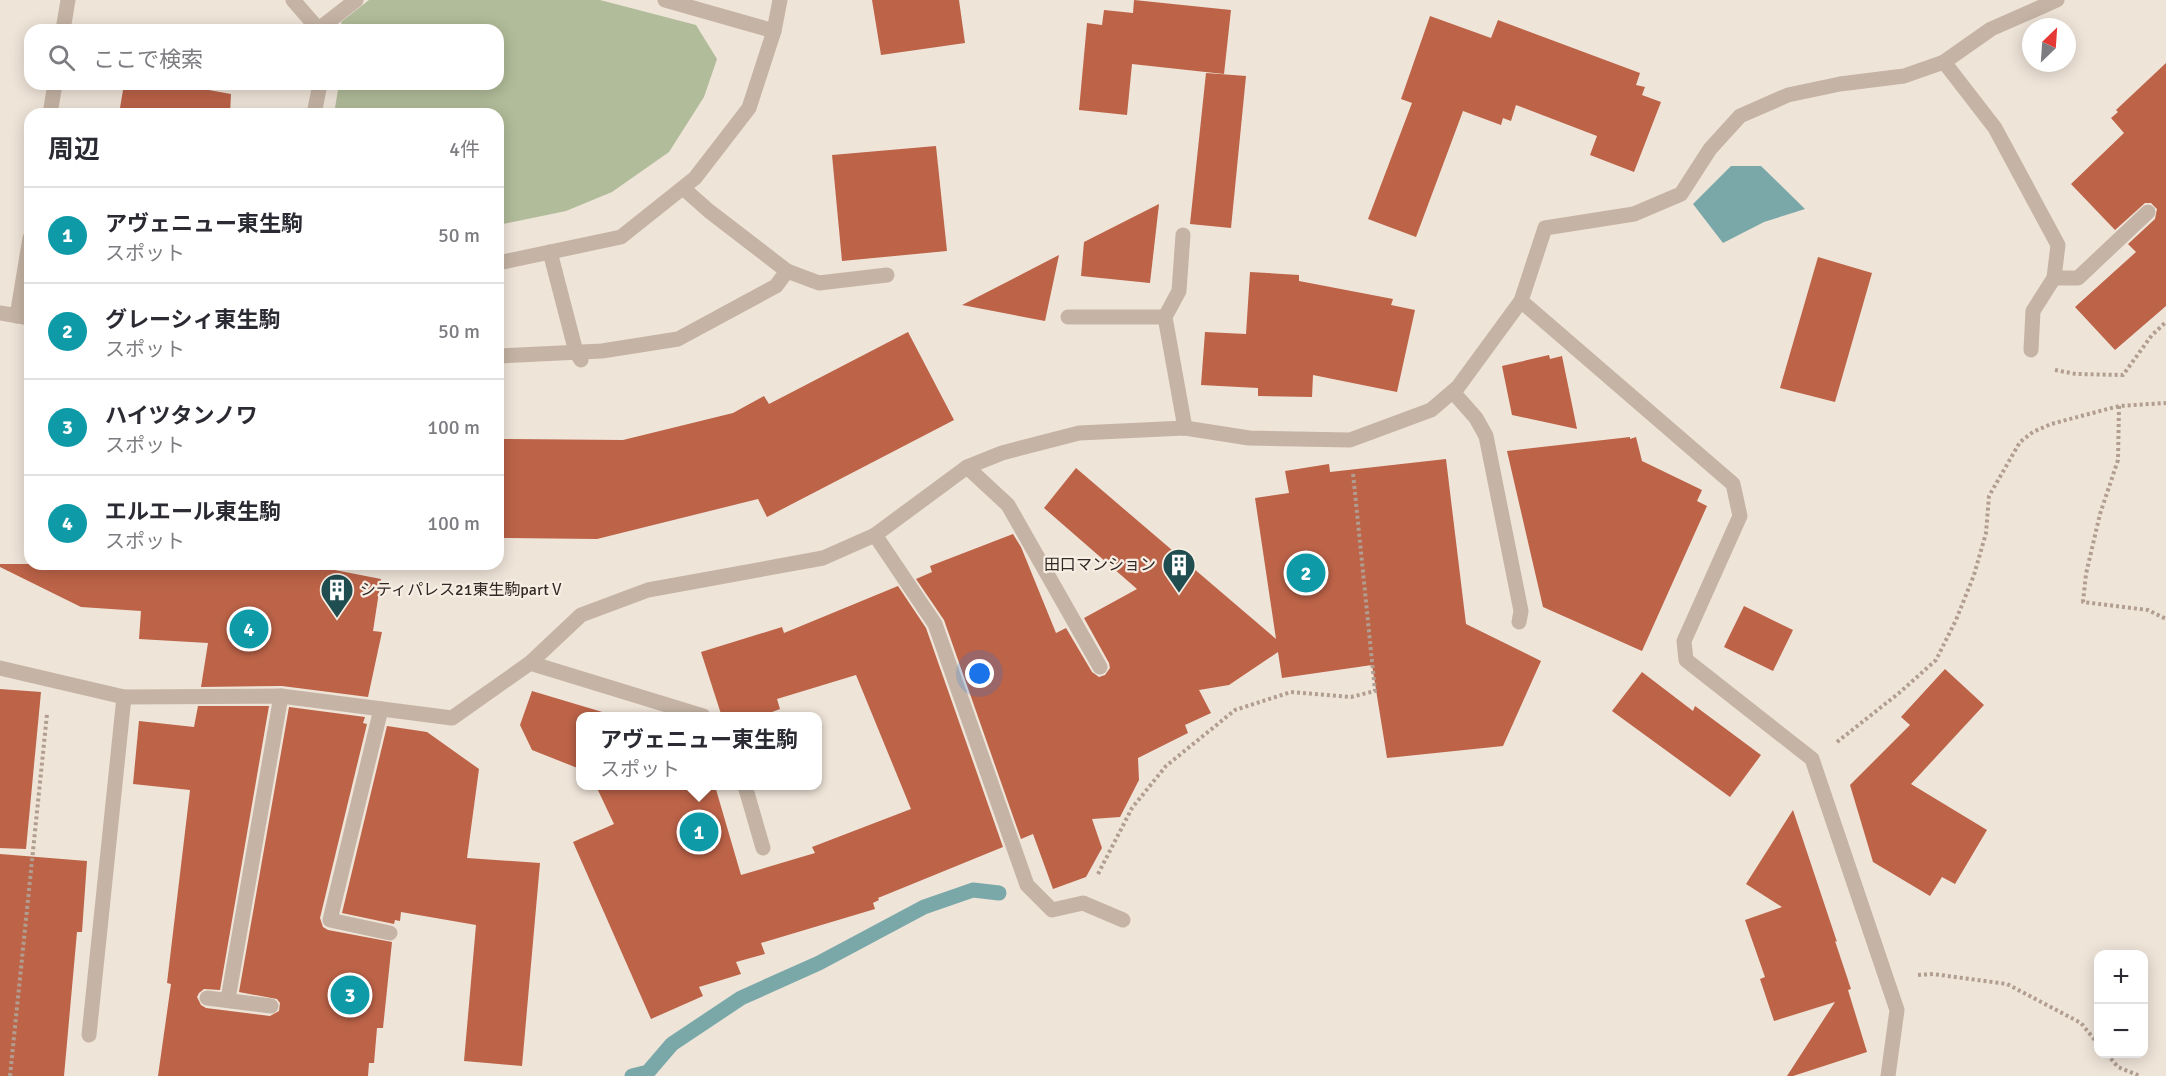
<!DOCTYPE html>
<html lang="ja">
<head>
<meta charset="utf-8">
<style>
  body { margin:0; font-family:Signika,"Noto Sans JP",sans-serif; background:#f2f2f3; color:#2b2b33 }
  .controls { position:absolute; right:18px; bottom:18px; display:grid; overflow:hidden; border-radius:12px; box-shadow:0 3px 15px #0003 }
  .controls button { width:54px; height:54px; display:grid; place-items:center; padding:0; border:0; border-bottom:2px solid #e1e1e2; background:#fff; color:#2b2b33; font:30px sans-serif }
  .compass { position:absolute; left:2022px; top:18px; width:54px; height:54px; border-radius:50%; background:#fff; box-shadow:0 3px 15px #0003; rotate:25deg }
  .you { position:absolute; left:980px; top:674px; width:21px; height:21px; margin:-15px; border:4px solid #fff; border-radius:50%; background:#1a73e8; box-shadow:0 0 0 9px #1a73e833 }
  .badge { display:grid; place-items:center; width:39px; height:39px; border-radius:50%; background:#111827; color:#fff; font-size:20px; font-weight:700 }
  .pin { position:absolute; translate:-50% -50%; border:3px solid #fff; box-shadow:0 2px 6px #0006 }
  .popup { position:absolute; left:576px; top:712px; width:246px; height:78px; box-sizing:border-box; display:grid; place-content:center; border-radius:12px; background:#fff; filter:drop-shadow(0 2px 4px #0005); font-size:20px; white-space:nowrap; color:#7c7c81 }
  .popup b { font-size:22px; color:#2b2b33 }
  .popup::after { content:''; position:absolute; left:50%; top:100%; margin-left:-12px; border:12px solid transparent; border-top-color:#fff }
  .list { margin:0; padding:0; list-style:none }
  h2 { display:flex; justify-content:space-between; align-items:center; height:78px; margin:0; padding:0 24px; font-size:26px }
  h2 small { font-size:20px; font-weight:400; color:#7c7c81 }
  .list li { display:grid; grid-template-columns:39px 1fr auto; gap:18px; align-items:center; box-sizing:border-box; height:96px; padding:0 24px; border-top:2px solid #e1e1e2 }
  .list b { display:block; font-size:22px; white-space:nowrap }
  .list p { margin:0; font-size:20px; white-space:nowrap; color:#7c7c81 }
  .list em { font-size:20px; font-style:normal; color:#7c7c81 }
  .icon { flex:none; width:33px; height:33px; fill:none; stroke:currentColor; stroke-width:2; stroke-linecap:round; stroke-linejoin:round }
  .map { position:relative; flex:none; width:2166px; height:1076px; overflow:hidden }
  .search { position:absolute; background:#fff; box-shadow:0 3px 15px #0003; left:24px; top:24px; width:480px; height:66px; display:flex; align-items:center; gap:15px; box-sizing:border-box; padding:0 21px; border-radius:18px; color:#7c7c81; font-size:22px }
  .panel { position:absolute; background:#fff; box-shadow:0 3px 15px #0003; left:24px; top:108px; width:480px; height:462px; border-radius:18px }
  .map>svg:first-child { display:block }
</style>
</head>
<body>
<div class="map">
<svg width="2166" height="1076" viewBox="0 0 2166 1076">
  <rect width="100%" height="100%" fill="#efe4d8"/>
  <polygon fill="#b1bc9a" points="369,0 600,0 696,25 717,59 704,97 669,152 612,192 566,211 498,225 498,114 334,114 339,84 498,84 498,30 344,30 341,22"/>
  <polygon fill="#7aa8a9" points="1731,166 1761,166 1805,209 1764,222 1723,243 1693,204"/>
  <g fill="none" stroke-linecap="round" stroke-linejoin="round">
    <polyline stroke="#7aa8a9" stroke-width="15" points="632,1076 648,1072 672,1044 741,998 819,963 924,907 973,890 999,893"/>
  </g>
  <g fill="#bc6348">
    <polygon points="872,0 959,0 965,43 881,55"/>
    <polygon points="1134,0 1231,10 1224,74 1132,64 1127,115 1079,110 1087,23 1102,25 1104,10 1133,13"/>
    <polygon points="1430,16 1491,38 1498,20 1640,73 1636,85 1645,87 1642,95 1661,102 1634,172 1590,155 1597,136 1516,105 1511,121 1503,118 1501,125 1463,111 1416,237 1368,219 1412,103 1401,99"/>
    <polygon points="2166,63 2166,306 2115,350 2075,307 2136,252 2128,244 2155,219 2157,209 2151,203 2145,203 2115,230 2071,184 2124,133 2111,118 2118,112 2116,110"/>
    <polygon points="1206,73 1246,76 1231,228 1190,224"/>
    <polygon points="124,84 175,84 231,94 230,114 119,114"/>
    <polygon points="936,146 947,251 842,261 832,155"/>
    <polygon points="1159,204 1150,283 1081,276 1084,242"/>
    <polygon points="1059,255 1045,321 962,305"/>
    <polygon points="1818,257 1872,273 1835,402 1780,388"/>
    <polygon points="1250,272 1299,275 1299,281 1393,299 1391,305 1415,310 1397,392 1313,375 1312,397 1258,396 1258,388 1201,385 1205,332 1246,334"/>
    <polygon points="908,332 954,420 767,517 758,499 597,539 498,538 498,439 623,440 733,413 764,396 769,404"/>
    <polygon points="1549,355 1550,359 1562,356 1577,429 1512,415 1502,366"/>
    <polygon points="1630,437 1630,439 1636,437 1642,461 1702,490 1697,501 1707,506 1642,651 1543,607 1507,451"/>
    <polygon points="1446,459 1466,624 1541,661 1503,746 1387,758 1372,665 1282,678 1278,652 1229,685 1199,690 1211,713 1185,725 1188,733 1138,758 1139,780 1120,817 1092,819 1102,848 1086,877 1053,889 1033,834 1021,839 944,620 916,579 932,572 930,566 1013,534 1021,547 1056,633 1066,628 1092,672 1099,677 1105,675 1110,668 1109,663 1084,618 1137,589 1044,508 1076,468 1276,639 1255,498 1289,493 1285,471 1329,464 1330,472"/>
    <polygon points="0,564 304,564 381,579 373,631 382,632 368,697 282,686 201,687 208,643 139,639 141,611 81,607 0,567"/>
    <polygon points="898,586 926,628 1003,847 878,898 879,900 873,903 875,909 761,943 765,954 736,962 741,974 699,987 703,996 651,1019 573,842 614,824 596,786 715,786 741,875 815,853 812,847 911,809 856,675 777,699 780,709 759,717 722,717 701,652 782,627 784,633"/>
    <polygon points="1744,606 1793,630 1773,671 1724,647"/>
    <polygon points="1945,669 1984,705 1911,784 1987,830 1955,884 1942,877 1930,896 1873,862 1850,785 1910,725 1901,717"/>
    <polygon points="1642,672 1693,711 1695,706 1761,755 1730,797 1612,711"/>
    <polygon points="0,689 41,692 26,849 0,848"/>
    <polygon points="532,691 619,717 580,717 580,769 532,750 520,725"/>
    <polygon points="198,706 269,706 220,990 204,989 199,993 197,997 201,1005 206,1008 270,1016 279,1011 280,1003 277,999 239,992 289,707 365,717 363,723 367,724 320,918 323,927 328,930 392,942 383,1028 377,1028 374,1063 369,1063 368,1076 158,1076 171,984 167,983 190,790 133,784 139,721 194,727"/>
    <polygon points="387,726 427,732 479,769 467,858 540,863 522,1066 464,1061 476,925 401,912 400,921 395,920 394,924 342,913"/>
    <polygon points="1793,810 1837,942 1835,941 1851,989 1848,990 1867,1052 1793,1076 1787,1076 1835,1002 1774,1021 1760,979 1765,977 1745,920 1782,907 1746,884"/>
    <polygon points="0,854 87,861 82,932 77,932 64,1076 0,1076"/>
  </g>
  <g fill="none" stroke-linecap="round" stroke-linejoin="round">
    <g stroke="#b19e90" stroke-width="4" stroke-dasharray="3 3" stroke-linecap="butt">
      <polyline points="2055,370 2076,374 2123,375 2152,335 2166,322"/>
      <polyline points="2119,406 2118,460 2100,514 2086,574 2083,602 2148,610 2166,619"/>
      <polyline points="1837,742 1899,693 1936,660 1956,620 1974,575 1986,533 1989,496 2020,442 2033,432 2051,424 2119,406 2166,403"/>
      <polyline points="1098,874 1132,808 1166,766 1235,710 1291,692 1351,697 1375,691 1353,473"/>
      <polyline points="1918,975 1933,974 2007,984 2081,1023 2098,1044"/>
      <polyline points="2107,1054 2118,1067 2140,1076"/>
      <polyline points="10,1076 47,714"/>
    </g>
    <g stroke="#c5b4a5" stroke-width="15">
      <polyline points="1944,62 1995,128 2058,245 2054,278 2033,311 2031,350"/>
      <polyline points="683,188 709,211 787,271"/>
      <polyline points="1183,235 1179,291 1165,317 1185,428"/>
      <polyline points="550,252 576,352 581,360"/>
      <polyline points="2054,278 2078,278 2148,212"/>
      <polyline points="1068,317 1165,317"/>
      <polyline points="498,356 602,351 678,339 776,286 787,271 819,283 887,275"/>
      <polyline points="1453,392 1476,418 1486,436 1521,611 1519,622"/>
      <polyline points="967,467 1008,505 1100,667"/>
      <polyline points="530,663 703,716"/>
      <polyline points="381,709 330,920 390,933"/>
      <polyline points="745,786 763,848"/>
      <polyline points="207,998 271,1006"/>
      <polyline points="228,999 281,696"/>
      <polyline points="89,1035 124,697"/>
    </g>
    <g stroke="#c5b4a5" stroke-width="15">
      <polyline points="665,0 774,31"/>
      <polyline points="319,29 356,0"/>
    </g>
    <g stroke="#c5b4a5" stroke-width="15">
      <polyline points="293,0 319,30"/>
      <polyline points="63,30 68,0"/>
      <polyline points="50,114 55,84"/>
      <polyline points="314,114 320,84"/>
      <polyline points="498,263 621,237 695,178 749,108 774,31 780,0"/>
      <polyline points="1521,301 1733,484 1740,516 1684,641 1686,660 1812,759 1897,1010 1888,1076"/>
      <polyline points="0,313 30,318"/>
      <polyline points="17,316 30,238"/>
      <polyline points="875,535 935,624 1027,885 1052,910 1083,903 1123,920"/>
      <polyline points="0,668 124,697 281,696 452,718 530,663 581,615 648,590 823,558 875,535 967,467 1002,453 1079,433 1185,428 1249,438 1350,440 1431,410 1458,387 1521,301 1545,228 1634,214 1681,194 1710,149 1740,116 1788,95 1840,84 1904,76 1944,62 1991,29 2057,0"/>
    </g>
  </g>
  <defs>
    <g id="building-pin" transform="scale(1.725)"><path d="M0 17L-7.5 6A9.5 9.5 0 1 1 7.5 6Z" fill="#1f4d50" stroke="#f7eee4"/><path d="M-4-6H4V6H1V3H-1V6H-4ZM-2.5-4.3h1.7v1.8h-1.7ZM.8-4.3h1.7v1.8H.8ZM-2.5-1h1.7V.8h-1.7ZM.8-1h1.7V.8H.8Z" fill="#fff"/></g>
  </defs>
  <g fill-rule="evenodd">
    <use href="#building-pin" x="1179" y="565"/>
    <use href="#building-pin" x="337" y="590"/>
  </g>
  <g text-anchor="middle" dominant-baseline="central" stroke-width="4.5" stroke-linejoin="round" paint-order="stroke">
    <g font-size="16" fill="#322926" stroke="#f7eee4" text-anchor="end">
      <text x="1156" y="565">田口マンション</text>
      <text x="360" y="590" text-anchor="start">シティパレス21東生駒partⅤ</text>
    </g>
  </g>
</svg>
<div class="controls">
<button>+</button>
<button>−</button>
</div>
<svg class="compass" viewBox="-18 -18 36 36"><path d="M0-13l5 13h-10z" fill="#e53935"/><path d="M0 13l5-13h-10z" fill="#7c7c81"/></svg>
<div class="you"></div>
<div class="pin badge" style="left:699px;top:832px;background:#0f9aa8">1</div>
<div class="popup"><b>アヴェニュー東生駒</b>スポット</div>
<div class="pin badge" style="left:1306px;top:573px;background:#0f9aa8">2</div>
<div class="pin badge" style="left:350px;top:995px;background:#0f9aa8">3</div>
<div class="pin badge" style="left:249px;top:629px;background:#0f9aa8">4</div>
<div class="search"><svg class="icon" aria-label="search" viewBox="0 0 24 24"><circle cx="10" cy="10" r="6"/><path d="M15 15l6 6"/></svg>ここで検索</div>
<section class="panel">
<h2>周辺<small>4件</small></h2>
<ul class="list">
<li><span class="badge" style="background:#0f9aa8">1</span><div><b>アヴェニュー東生駒</b><p>スポット</p></div><em>50 m</em></li>
<li><span class="badge" style="background:#0f9aa8">2</span><div><b>グレーシィ東生駒</b><p>スポット</p></div><em>50 m</em></li>
<li><span class="badge" style="background:#0f9aa8">3</span><div><b>ハイツタンノワ</b><p>スポット</p></div><em>100 m</em></li>
<li><span class="badge" style="background:#0f9aa8">4</span><div><b>エルエール東生駒</b><p>スポット</p></div><em>100 m</em></li>
</ul>
</section>
</div>
</body>
</html>
